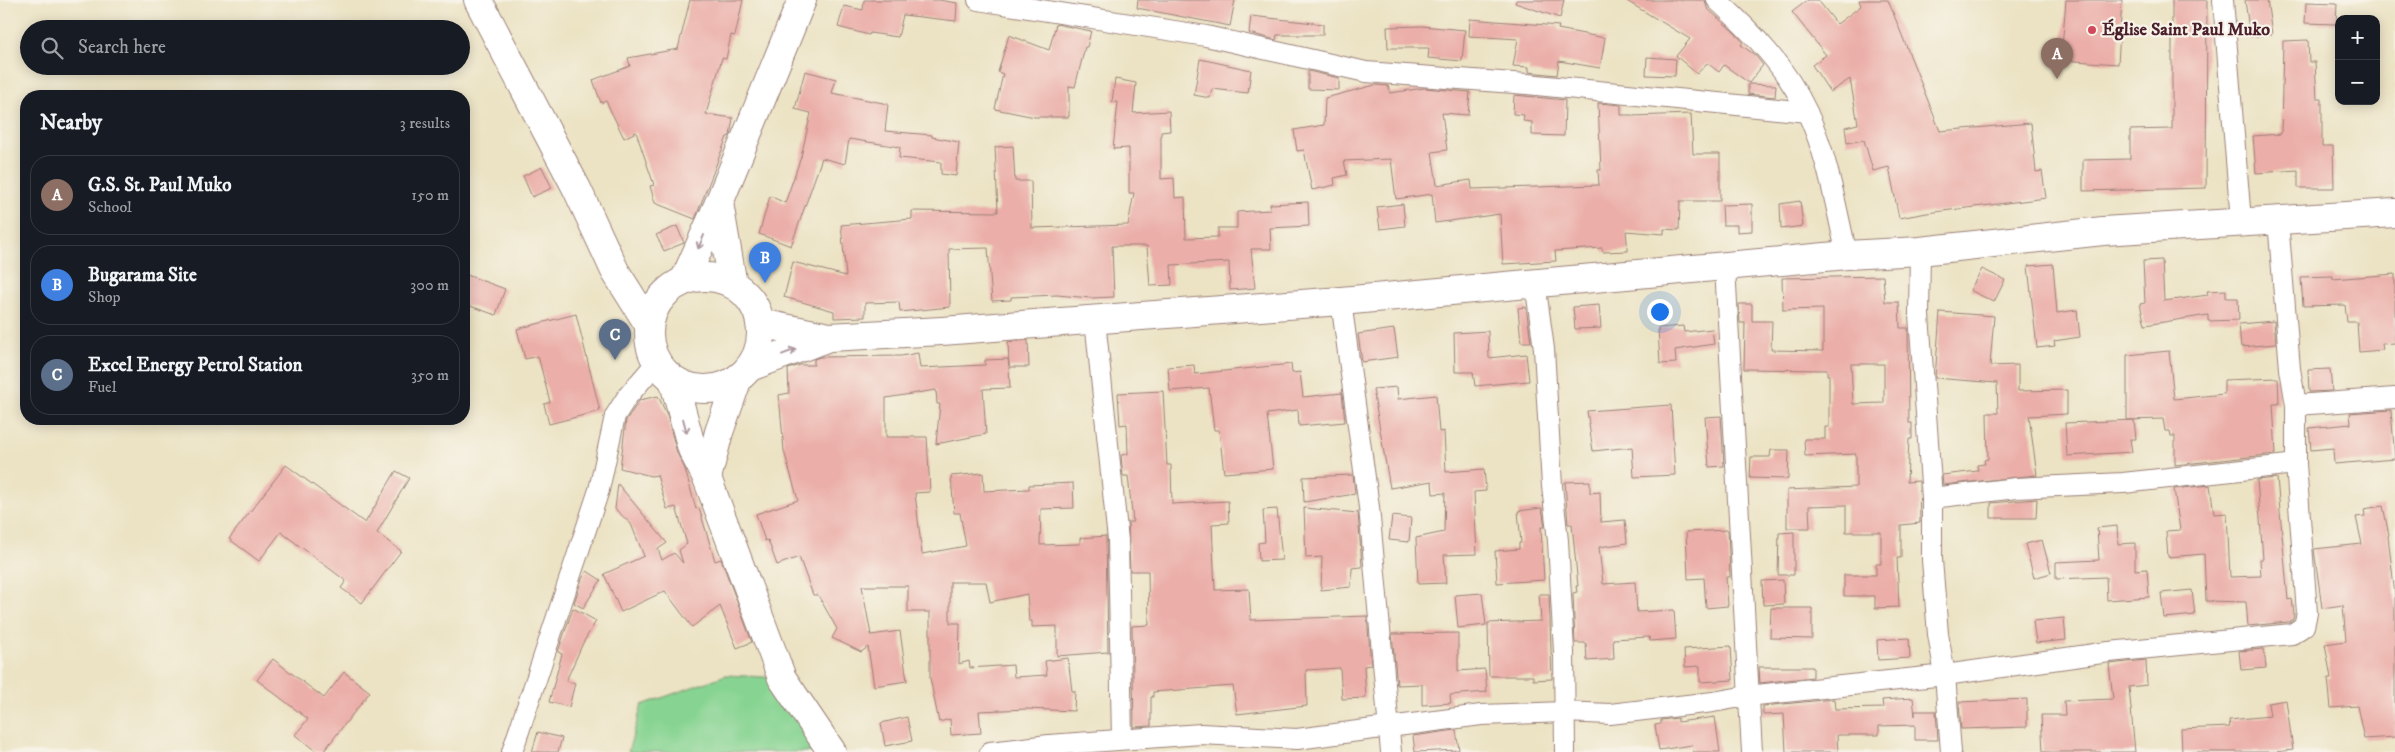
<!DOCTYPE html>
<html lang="en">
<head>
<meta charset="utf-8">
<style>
  body { margin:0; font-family:"IM FELL DW Pica",serif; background:#242831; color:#f1f3f6 }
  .controls { position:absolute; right:15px; top:15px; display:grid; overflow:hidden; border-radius:10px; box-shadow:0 2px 12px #0003 }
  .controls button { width:45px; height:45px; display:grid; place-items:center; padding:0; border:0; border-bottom:1px solid #363941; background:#171b24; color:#f1f3f6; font:25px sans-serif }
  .you { position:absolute; left:1659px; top:311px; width:18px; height:18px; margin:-12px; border:4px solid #fff; border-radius:50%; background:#1a73e8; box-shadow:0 0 0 8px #1a73e833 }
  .badge { display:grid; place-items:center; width:32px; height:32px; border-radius:50%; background:#d1495b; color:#fff; font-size:16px; font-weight:700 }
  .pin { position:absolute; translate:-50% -41px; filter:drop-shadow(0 1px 2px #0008) }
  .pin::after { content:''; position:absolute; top:26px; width:18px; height:15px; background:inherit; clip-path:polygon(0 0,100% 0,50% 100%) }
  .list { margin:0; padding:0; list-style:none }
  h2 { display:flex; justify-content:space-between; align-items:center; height:65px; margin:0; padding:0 20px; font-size:21px }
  h2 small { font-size:16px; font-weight:400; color:#9ea1a6 }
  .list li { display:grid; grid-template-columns:32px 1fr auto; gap:15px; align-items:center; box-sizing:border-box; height:80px; margin:0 10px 10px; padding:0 10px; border:1px solid #363941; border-radius:20px }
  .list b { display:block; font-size:19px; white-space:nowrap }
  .list p { margin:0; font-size:16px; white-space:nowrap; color:#9ea1a6 }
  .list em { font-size:16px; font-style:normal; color:#9ea1a6 }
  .icon { flex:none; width:28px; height:28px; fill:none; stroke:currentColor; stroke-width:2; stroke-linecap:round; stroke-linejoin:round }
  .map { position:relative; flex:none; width:2395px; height:752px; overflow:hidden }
  .search { position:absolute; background:#171b24; box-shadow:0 2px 12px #0003; left:20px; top:20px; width:450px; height:55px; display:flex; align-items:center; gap:12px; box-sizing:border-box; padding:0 18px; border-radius:28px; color:#9ea1a6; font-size:19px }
  .panel { position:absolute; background:#171b24; box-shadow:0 2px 12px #0003; left:20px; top:90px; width:450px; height:335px; border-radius:20px }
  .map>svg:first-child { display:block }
</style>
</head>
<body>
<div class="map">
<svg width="2395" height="752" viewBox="0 0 2395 752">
  <rect width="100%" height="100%" fill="#f7f3e8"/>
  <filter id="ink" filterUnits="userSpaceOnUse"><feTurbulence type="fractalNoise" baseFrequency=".02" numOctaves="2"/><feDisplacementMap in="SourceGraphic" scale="10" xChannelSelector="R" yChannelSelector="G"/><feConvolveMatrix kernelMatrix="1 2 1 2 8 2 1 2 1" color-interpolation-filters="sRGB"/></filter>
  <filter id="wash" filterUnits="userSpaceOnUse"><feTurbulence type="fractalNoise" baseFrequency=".0096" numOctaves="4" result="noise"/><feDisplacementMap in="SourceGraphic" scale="20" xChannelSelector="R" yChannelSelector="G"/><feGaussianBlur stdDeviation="1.12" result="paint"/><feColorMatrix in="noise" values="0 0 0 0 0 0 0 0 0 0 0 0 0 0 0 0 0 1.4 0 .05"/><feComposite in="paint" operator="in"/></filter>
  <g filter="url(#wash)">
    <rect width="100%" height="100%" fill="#ece3c4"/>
    <polygon fill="#87d492" stroke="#687a5e" points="726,675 782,678 832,752 628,752 642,705"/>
    <g id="blocks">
      <g fill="#ebaea8" fill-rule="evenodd">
        <polygon points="690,0 743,0 735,36 731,35 726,59 722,58 706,114 733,118 730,136 727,137 695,219 655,203 650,186 654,185 636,132 624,138 606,101 601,103 593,80 630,66 628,58 678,49"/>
        <polygon points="864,0 939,0 957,3 956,21 903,15 898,37 870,33 869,35 838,27 844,6 863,10"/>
        <polygon points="1138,0 1235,0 1230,26 1137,8"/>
        <polygon points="1516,0 1564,0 1560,18 1515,3"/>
        <polygon points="1625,0 1705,0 1707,8 1735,33 1743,42 1741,45 1755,55 1763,65 1749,83 1724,65 1719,72 1707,63 1697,74 1676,56 1690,39"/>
        <polygon points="1808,0 1818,0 1837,24 1861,6 1859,0 1888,0 1940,131 2031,123 2036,172 2042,171 2046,198 1927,213 1899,218 1889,167 1873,171 1864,140 1847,143 1845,127 1858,124 1850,79 1830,92 1812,65 1826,55 1792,12"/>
        <polygon points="2066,0 2122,0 2118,64 2061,60"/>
        <polygon points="2172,0 2207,0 2206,188 2083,191 2083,160 2130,159 2130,130 2172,129"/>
        <polygon points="2245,0 2267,0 2272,34 2250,37"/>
        <polygon points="2306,2 2337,3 2336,24 2305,23"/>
        <polygon points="1251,16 1323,24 1323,35 1277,35 1276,40 1249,33"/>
        <polygon points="1470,19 1559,26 1558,29 1605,38 1600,68 1559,61 1557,75 1529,72 1529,67 1513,66 1518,39 1469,36"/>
        <polygon points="1056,24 1091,31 1087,47 1085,47 1075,87 1069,86 1069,117 1035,117 995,109 1003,74 998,72 1009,35 1049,50"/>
        <polygon points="1422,26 1465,30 1462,61 1428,58 1429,48 1388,48 1387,27"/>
        <polygon points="2308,40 2309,62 2315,62 2317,99 2322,99 2322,146 2333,146 2334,188 2298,188 2298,170 2256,173 2253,136 2281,134 2283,41"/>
        <polygon points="1647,57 1676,59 1675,76 1646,75"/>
        <polygon points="1200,59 1251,70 1248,93 1212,89 1210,98 1194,95"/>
        <polygon points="805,71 836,79 832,93 888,104 885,131 932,135 932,137 959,142 956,176 941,174 941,162 899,158 900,147 849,139 845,164 822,158 791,246 759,234 770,196 785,203 801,157 811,113 795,109"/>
        <polygon points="1308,71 1339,78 1339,90 1308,89"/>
        <polygon points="1115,79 1136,83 1133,113 1169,111 1170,131 1161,132 1161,179 1174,178 1175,198 1185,197 1186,238 1218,237 1218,228 1237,228 1237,212 1270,210 1270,204 1308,202 1309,226 1270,228 1271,249 1251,249 1255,288 1230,290 1229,262 1171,265 1172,285 1150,286 1147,246 1112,246 1114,297 1091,298 1057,295 1011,297 1011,300 992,301 988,248 949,249 950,307 900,312 899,302 865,303 865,317 834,318 834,311 784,297 793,262 846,276 841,225 912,219 912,211 998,212 995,147 1013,146 1015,181 1031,181 1032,228 1128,225 1134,193 1129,193 1129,148 1113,149 1118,102 1112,102"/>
        <polygon points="1748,84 1776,85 1775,97 1748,94"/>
        <polygon points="1375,85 1388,86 1390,93 1424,88 1470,92 1468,115 1442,113 1447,150 1432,152 1437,185 1471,180 1472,189 1599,185 1598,170 1601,170 1598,103 1621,105 1621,115 1632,115 1632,116 1691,114 1693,154 1720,154 1720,201 1680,201 1679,230 1664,229 1664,234 1626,231 1628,251 1603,252 1602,248 1555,251 1556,261 1503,264 1500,214 1435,223 1432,194 1396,199 1391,159 1344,161 1347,175 1334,178 1335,185 1312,190 1304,150 1297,151 1294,130 1324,125 1325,98"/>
        <polygon points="1514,95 1565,100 1564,136 1532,135 1532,122 1523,121 1524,115 1513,114"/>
        <polygon points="542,167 552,188 532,197 523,176"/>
        <polygon points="1800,201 1803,226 1781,229 1780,204"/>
        <polygon points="1403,204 1405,226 1380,229 1377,207"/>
        <polygon points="1752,204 1752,231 1737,232 1737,225 1723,225 1722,205"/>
        <polygon points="677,226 684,243 664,251 656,235"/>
        <polygon points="2162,260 2164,301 2208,295 2207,291 2226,290 2226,298 2238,298 2239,320 2208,321 2208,315 2145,325 2140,304 2145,303 2143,261"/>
        <polygon points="2053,264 2057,313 2077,310 2080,337 2054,341 2055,346 2037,348 2028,266"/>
        <polygon points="1982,269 2005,280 1994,302 1970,290"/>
        <polygon points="464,274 505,289 496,315 464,304"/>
        <polygon points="2395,274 2395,343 2382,344 2383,350 2359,352 2357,322 2347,322 2345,305 2303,306 2301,277 2333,276 2333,279"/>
        <path d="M1883,276L1885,302H1899L1900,328H1908L1909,423H1912V439H1909L1907,482L1919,481L1920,523L1901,525V558H1897L1899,607L1875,608V596H1844V575H1876V564H1881V532H1846V505L1809,506L1810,528H1787V490L1856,487V454L1805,456L1804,439H1825V427H1829V375H1827V370L1744,369L1745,323H1740L1739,304H1752V321H1772L1771,350L1823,351V309L1783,310L1782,278ZM1851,364H1884V403L1853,404Z"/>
        <polygon points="1599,305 1601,328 1575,329 1573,307"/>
        <polygon points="1526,307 1531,342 1521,342 1518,308"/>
        <polygon points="1940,312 1994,316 1990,366 2018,365 2018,391 2067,390 2067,414 2029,416 2037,475 1943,485 1942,475 1978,471 1977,465 1985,464 1984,460 1988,459 1987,413 1998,413 1997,383 1935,378"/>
        <polygon points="576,314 600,411 549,424 544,404 550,402 538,356 525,359 517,329"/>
        <polygon points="2274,321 2276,344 2241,347 2239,324"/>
        <polygon points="1683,326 1684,332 1712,329 1714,344 1675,350 1676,363 1660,364 1658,328"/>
        <polygon points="1394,329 1398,357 1362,362 1358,334"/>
        <polygon points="1488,331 1489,358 1526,354 1529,381 1475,386 1473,372 1455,372 1454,333"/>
        <polygon points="1028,340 1029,367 1009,367 1010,388 983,389 986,434 936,444 940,404 937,404 936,390 886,398 886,437 927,437 930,492 915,493 922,554 966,546 960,513 954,513 951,476 983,473 984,491 1029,489 1029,485 1073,483 1074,508 1041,509 1040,545 1080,544 1080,538 1106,536 1108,652 1057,656 1057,626 1032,627 1032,621 1029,621 1027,594 990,602 986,582 950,582 950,623 960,623 959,664 969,661 970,668 1013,665 1014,677 1047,675 1045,661 1068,658 1072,691 1075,691 1074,711 1027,709 979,711 981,733 951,735 950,719 939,722 930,678 930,612 908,612 908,586 862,586 871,635 900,631 907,681 874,686 868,647 861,652 832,638 837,629 818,595 813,595 799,557 777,565 768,540 765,541 756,514 798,500 784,451 779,395 789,393 788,369 800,365 814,365 814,359 820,357 901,356 918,353 920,368 985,365 985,360 1008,359 1009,366 1008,342"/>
        <polygon points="2169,351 2174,399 2224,394 2224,380 2278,378 2279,404 2273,404 2276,454 2175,465 2175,436 2171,436 2170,431 2165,431 2163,419 2127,420 2127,355"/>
        <polygon points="1291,364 1292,373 1300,372 1303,397 1342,393 1345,422 1299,426 1298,410 1267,414 1273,469 1224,473 1219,430 1214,430 1209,388 1170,391 1168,367 1194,365 1195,374"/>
        <polygon points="2330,369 2332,391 2309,392 2308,370"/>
        <polygon points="1397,387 1398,399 1436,395 1439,432 1444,431 1446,472 1484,469 1486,491 1474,492 1477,554 1444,555 1446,583 1418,584 1416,538 1444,532 1445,493 1433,494 1432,481 1390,488 1373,389"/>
        <polygon points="1163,391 1167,465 1171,465 1172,504 1228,501 1229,523 1212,524 1215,590 1249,589 1251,620 1367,616 1371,665 1364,666 1366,698 1342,699 1340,668 1306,670 1307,706 1237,714 1233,686 1153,692 1153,697 1151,697 1151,726 1134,727 1132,626 1149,625 1148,571 1130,571 1128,522 1133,522 1128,476 1123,476 1121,455 1128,454 1127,424 1120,425 1118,393"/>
        <polygon points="658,396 667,415 677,453 685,469 696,509 699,508 715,561 721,559 752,642 737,648 720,606 692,627 665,591 621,612 604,574 644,556 631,524 615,509 618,484 667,543 658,549 662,560 674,553 683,563 679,550 687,544 676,507 667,509 657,475 651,476 620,468 626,420 640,400"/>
        <polygon points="1671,405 1675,475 1634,477 1632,447 1593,451 1587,411"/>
        <polygon points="2391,410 2395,459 2334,464 2333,448 2311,450 2309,428 2351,424 2350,413"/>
        <polygon points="1721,416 1724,466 1709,467 1705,417"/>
        <polygon points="2134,420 2136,439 2130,439 2132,452 2067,456 2065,423"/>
        <polygon points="1771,450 1789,450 1788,479 1750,478 1751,457 1770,457"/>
        <polygon points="286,465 365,523 396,471 409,478 377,533 401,551 362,603 341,588 346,581 281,532 259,561 229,539"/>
        <polygon points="1353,475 1355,494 1304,502 1303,477"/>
        <polygon points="2277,478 2288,600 2292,599 2294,614 2293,619 2288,622 2248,626 2246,602 2206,601 2204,554 2168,557 2166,531 2180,530 2174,489 2210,485 2214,514 2227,513 2230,577 2261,576 2260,559 2263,559 2257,480"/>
        <polygon points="1590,481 1590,493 1600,492 1601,522 1625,520 1627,543 1599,547 1603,584 1635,582 1637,612 1674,610 1676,639 1650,641 1649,637 1613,639 1614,659 1587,661 1586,643 1575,643 1573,593 1577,592 1576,586 1578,586 1572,524 1568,524 1565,482"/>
        <polygon points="2037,499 2036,518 1991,518 1991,503"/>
        <polygon points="2383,506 2389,535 2388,536 2395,595 2395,737 2364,739 2357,706 2331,708 2328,678 2331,678 2325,644 2346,641 2343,605 2322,608 2314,549 2362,544 2356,517 2365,516 2364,509"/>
        <polygon points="1304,508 1358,513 1362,567 1352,568 1351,587 1321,590 1322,557 1306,558"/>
        <polygon points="1542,508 1545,527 1541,527 1544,580 1497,583 1495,551 1519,549 1519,543 1521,543 1518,511"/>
        <polygon points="1277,509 1282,560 1259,561 1258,543 1265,542 1263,510"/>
        <polygon points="1392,516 1411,518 1409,542 1389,540"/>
        <polygon points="2117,526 2118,544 2135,543 2135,570 2147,569 2149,597 2107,600 2106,577 2056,579 2056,562 2099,560 2097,528"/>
        <polygon points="1728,530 1730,577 1726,577 1728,606 1706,608 1704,578 1688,579 1686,532"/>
        <polygon points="1794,532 1794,575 1778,575 1779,533"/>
        <polygon points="2042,540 2051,573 2034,578 2025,544"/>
        <polygon points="587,571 601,580 583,608 574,603 582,579"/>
        <polygon points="1783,580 1784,604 1763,605 1762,581"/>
        <polygon points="2192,590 2195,615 2164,618 2161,593"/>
        <polygon points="1482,593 1486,625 1458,628 1455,595"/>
        <polygon points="1539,594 1549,594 1552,679 1533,680 1533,676 1489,676 1488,623 1541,621"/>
        <polygon points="573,608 596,621 583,643 566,681 575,683 569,707 549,702 562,654 558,652"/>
        <polygon points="1771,608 1812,608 1812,639 1770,638"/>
        <polygon points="2064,618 2066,640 2036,643 2033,621"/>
        <polygon points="1458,633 1458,671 1485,669 1487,692 1450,695 1451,703 1422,705 1422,684 1397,685 1392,634"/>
        <polygon points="1909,638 1910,658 1878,660 1877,640"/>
        <polygon points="1731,646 1733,680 1700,682 1700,666 1685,667 1684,649"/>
        <polygon points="2264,649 2266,668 2241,670 2239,651"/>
        <polygon points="273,659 324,698 344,672 370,692 323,752 317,752 295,735 308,719 257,680"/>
        <polygon points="2146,660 2147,685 2129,687 2135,752 2043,752 2041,715 2065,715 2064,701 2113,699 2109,664"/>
        <polygon points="1759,667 1813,667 1813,677 1760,683"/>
        <polygon points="1913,698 1915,716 1915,711 1936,711 1938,740 1915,740 1915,725 1879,726 1879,735 1837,735 1838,752 1786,752 1784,714 1763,715 1763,706 1834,699 1835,709 1883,708 1882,700"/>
        <polygon points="2027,699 2027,727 1961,729 1959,702"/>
        <polygon points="2286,700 2293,750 2276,752 2182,752 2181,729 2230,727 2229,720 2270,716 2268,703"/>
        <polygon points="907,717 912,741 885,746 881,723"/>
        <polygon points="1715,717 1720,752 1693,752 1692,745 1659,750 1655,725 1661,724 1661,720 1678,718 1678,722"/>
        <polygon points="1456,730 1459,750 1415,752 1413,736"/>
        <polygon points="538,732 562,738 558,752 532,752"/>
      </g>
    </g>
  </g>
  <g filter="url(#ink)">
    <use href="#blocks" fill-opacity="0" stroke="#9b8178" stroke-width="1"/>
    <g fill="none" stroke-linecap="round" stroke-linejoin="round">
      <g stroke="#9b8178" stroke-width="22">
        <g id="minor">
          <polyline points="978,0 1206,36 1366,72 1527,84 1807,112"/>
          <path d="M1717,0C1752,32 1787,68 1807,112C1828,156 1836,208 1847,255"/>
          <polyline points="2223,0 2241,221"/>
          <polyline points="1920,251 1919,315 1932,498 1932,560 1938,634 1945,675 1951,752"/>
          <polyline points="1725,267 1752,752"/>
          <polyline points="1535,282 1544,349 1552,486 1558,541 1564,652 1565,752"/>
          <polyline points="1341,301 1369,507 1391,752"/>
          <polyline points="1095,320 1118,540 1122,739"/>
          <polyline points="2296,405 2395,398"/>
          <polyline points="1932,498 2016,488 2123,483 2296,464"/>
          <polyline points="512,752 599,490 615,416 627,397 657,362"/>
          <polyline points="990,752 1049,745 1201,734 1297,739 1481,715 1564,712 1610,714 1713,702 1747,696 1945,675 2109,652 2292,634 2304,626 2307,613 2296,464 2296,405 2290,369 2278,220"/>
        </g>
      </g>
      <g stroke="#9b8178" stroke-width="30">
        <g id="secondary">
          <polyline points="719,203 733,285"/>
          <polyline points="684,281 719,203 802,0"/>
        </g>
      </g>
      <g stroke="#9b8178" stroke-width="30">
        <g id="trunk">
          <polyline points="478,0 577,189 615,271 649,325"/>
          <circle cx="705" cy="333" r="56"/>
          <polyline points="760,323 829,337 942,331 1341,301 1847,255 1920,251 2103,231 2395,213"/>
          <polyline points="750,367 829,337"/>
          <polyline points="673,379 692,449 707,478 782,678 832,752"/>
          <polyline points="707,478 719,432 738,378"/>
        </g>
      </g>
      <use href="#minor" stroke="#fff" stroke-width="20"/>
      <use href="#secondary" stroke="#fff" stroke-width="28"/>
      <use href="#trunk" stroke="#fff" stroke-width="28"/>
    </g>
    <defs><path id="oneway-shaft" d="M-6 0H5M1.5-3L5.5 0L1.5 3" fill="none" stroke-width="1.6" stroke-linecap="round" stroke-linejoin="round" transform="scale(1.25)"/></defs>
    <g stroke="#ae9aa0">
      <use href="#oneway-shaft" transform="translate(701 242) rotate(114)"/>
      <use href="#oneway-shaft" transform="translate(789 352) rotate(-21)"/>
      <use href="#oneway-shaft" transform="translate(685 426) rotate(75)"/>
    </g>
  </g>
  <circle fill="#d1495b" stroke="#f7f3e8" stroke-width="2" cx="2092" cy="30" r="5"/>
  <g text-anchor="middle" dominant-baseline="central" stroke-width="4.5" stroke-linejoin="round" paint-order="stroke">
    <g font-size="18" font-weight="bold" fill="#4a1f2b" stroke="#f7f3e8" text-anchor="start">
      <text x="2102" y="30">Église Saint Paul Muko</text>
    </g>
  </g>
</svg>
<div class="controls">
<button>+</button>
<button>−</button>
</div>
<div class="you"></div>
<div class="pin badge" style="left:2057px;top:79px;background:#8d6e63">A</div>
<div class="pin badge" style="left:765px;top:283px;background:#3f7fe0">B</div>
<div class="pin badge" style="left:615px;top:360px;background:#5c6f8a">C</div>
<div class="search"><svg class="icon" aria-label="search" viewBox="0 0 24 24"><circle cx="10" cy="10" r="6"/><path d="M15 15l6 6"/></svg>Search here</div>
<section class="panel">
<h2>Nearby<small>3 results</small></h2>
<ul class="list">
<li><span class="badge" style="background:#8d6e63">A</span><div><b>G.S. St. Paul Muko</b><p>School</p></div><em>150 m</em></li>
<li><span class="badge" style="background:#3f7fe0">B</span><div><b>Bugarama Site</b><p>Shop</p></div><em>300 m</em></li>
<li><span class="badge" style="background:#5c6f8a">C</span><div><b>Excel Energy Petrol Station</b><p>Fuel</p></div><em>350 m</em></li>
</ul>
</section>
</div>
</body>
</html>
